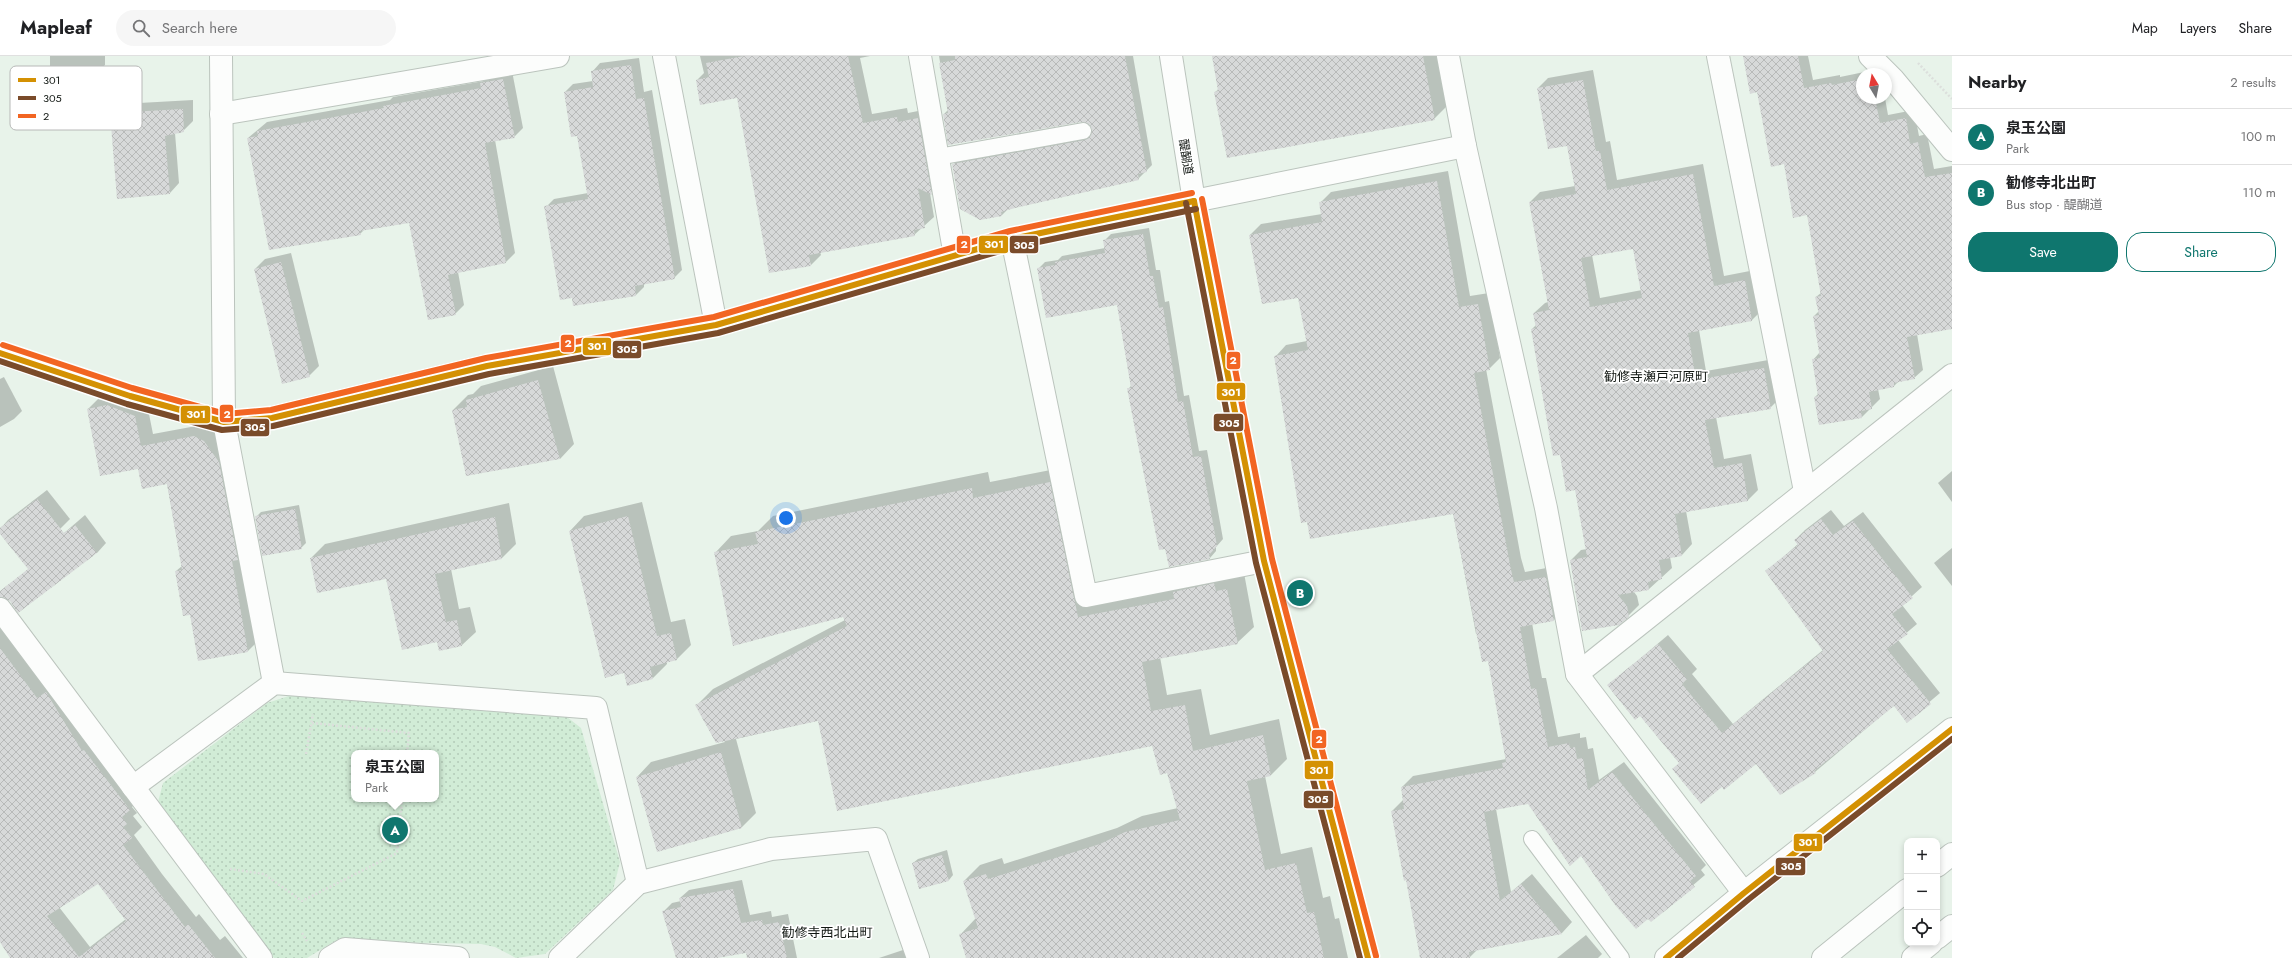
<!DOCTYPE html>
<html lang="en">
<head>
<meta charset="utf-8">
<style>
  body { margin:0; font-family:Jost,"Noto Sans JP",sans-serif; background:#f6f6f6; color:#202124 }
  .controls { position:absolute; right:12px; bottom:12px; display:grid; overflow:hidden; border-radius:8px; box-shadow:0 2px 6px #0003 }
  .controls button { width:36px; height:36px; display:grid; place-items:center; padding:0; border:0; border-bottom:1px solid #e0e0e0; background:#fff; color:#202124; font:20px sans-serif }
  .compass { position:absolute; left:1856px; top:12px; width:36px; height:36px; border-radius:50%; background:#fff; box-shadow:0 2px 6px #0003; rotate:350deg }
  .you { position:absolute; left:786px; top:462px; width:14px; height:14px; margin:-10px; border:3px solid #fff; border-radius:50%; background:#1a73e8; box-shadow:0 0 0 6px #1a73e833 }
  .badge { display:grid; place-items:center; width:26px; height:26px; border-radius:50%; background:#0f766e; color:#fff; font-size:13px; font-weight:700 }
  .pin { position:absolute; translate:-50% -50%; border:2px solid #fff; box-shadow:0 1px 4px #0006 }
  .popup { position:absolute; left:351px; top:694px; width:88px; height:52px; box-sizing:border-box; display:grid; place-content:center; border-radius:8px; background:#fff; filter:drop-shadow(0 1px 3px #0005); font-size:13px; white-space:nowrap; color:#757577 }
  .popup b { font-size:15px; color:#202124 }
  .popup::after { content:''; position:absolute; left:50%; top:100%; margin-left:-8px; border:8px solid transparent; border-top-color:#fff }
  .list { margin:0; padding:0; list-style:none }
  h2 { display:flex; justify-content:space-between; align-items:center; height:52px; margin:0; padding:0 16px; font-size:17px }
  h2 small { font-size:13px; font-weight:400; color:#757577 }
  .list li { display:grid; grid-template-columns:26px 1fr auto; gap:12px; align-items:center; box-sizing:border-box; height:56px; padding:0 16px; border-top:1px solid #e0e0e0 }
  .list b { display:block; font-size:15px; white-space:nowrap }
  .list p { margin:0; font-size:13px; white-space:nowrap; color:#757577 }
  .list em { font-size:13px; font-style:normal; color:#757577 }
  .actions { display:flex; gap:8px; padding:12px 16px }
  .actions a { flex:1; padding:9px 0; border:1px solid #0f766e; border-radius:16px; text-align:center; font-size:14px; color:#0f766e }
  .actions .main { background:#0f766e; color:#fff }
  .icon { flex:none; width:22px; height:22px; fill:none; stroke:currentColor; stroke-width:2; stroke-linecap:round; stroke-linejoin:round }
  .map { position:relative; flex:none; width:1952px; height:902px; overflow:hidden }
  header { display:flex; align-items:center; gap:24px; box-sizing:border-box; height:56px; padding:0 20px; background:#fff; border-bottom:1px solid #e0e0e0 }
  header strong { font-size:19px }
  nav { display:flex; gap:22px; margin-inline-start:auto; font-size:14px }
  .search { width:280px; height:36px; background:#f6f6f6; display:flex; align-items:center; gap:10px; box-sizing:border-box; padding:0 14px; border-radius:22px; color:#757577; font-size:15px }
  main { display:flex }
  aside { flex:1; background:#fff }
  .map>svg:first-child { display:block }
</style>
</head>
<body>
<header>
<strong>Mapleaf</strong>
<div class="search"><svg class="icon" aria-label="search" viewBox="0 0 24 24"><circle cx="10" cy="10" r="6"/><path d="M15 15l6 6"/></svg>Search here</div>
<nav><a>Map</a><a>Layers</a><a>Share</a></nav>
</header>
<main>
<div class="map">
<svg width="1952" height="902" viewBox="0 0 1952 902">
  <defs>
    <pattern id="park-dots" width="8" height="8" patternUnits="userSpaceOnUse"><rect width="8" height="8" fill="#d1ecd6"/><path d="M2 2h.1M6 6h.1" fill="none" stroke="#b2cab7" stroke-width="1.8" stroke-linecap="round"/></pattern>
    <pattern id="building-cross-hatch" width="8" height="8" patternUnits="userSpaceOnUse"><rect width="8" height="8" fill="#d7d9d9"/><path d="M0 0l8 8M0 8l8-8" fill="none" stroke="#b8bab9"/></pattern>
  </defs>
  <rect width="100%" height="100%" fill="#e8f3ea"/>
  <path fill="url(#park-dots)" fill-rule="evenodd" d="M292,639L567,661L581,672L620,806L613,834L545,898L516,902L495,891L481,888L335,885L307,902H274L158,746L163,727L267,647ZM354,697H436V743H354Z"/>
  <g fill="#0003" fill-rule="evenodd">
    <polygon points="50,0 105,0 105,9 96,17 50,16"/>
    <polygon points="700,0 870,0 860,2 872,58 907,52 908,57 928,53 941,128 930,137 934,161 914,179 820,196 821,199 811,209 738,41 697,24 704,17"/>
    <polygon points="939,0 1133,0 1152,109 1138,123 1008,153 1002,159 953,109 959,103 1092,79 1093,74 1091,68 1081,65 944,58 948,54"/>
    <polygon points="1213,0 1442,0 1450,47 1434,63 1215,36 1219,33"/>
    <polygon points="1744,0 1808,0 1813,24 1840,19 1840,21 1879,13 1880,18 1862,18 1862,42 1885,42 1888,59 1914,54 1919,80 1927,78 1934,113 1952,110 1952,272 1917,278 1923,314 1914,322 1899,325 1894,330 1878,333 1880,343 1862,361 1819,368 1815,341 1819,337 1813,304 1820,296 1814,260 1819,255 1816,241 1822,236 1808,158 1784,107"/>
    <polygon points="639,2 644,36 652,34 682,214 674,222 644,228 644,231 636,239 574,249 546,151 554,143 588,137 578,79 565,36 573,28 593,25 592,16 600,7"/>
    <path d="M1593,14L1606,86L1610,85L1617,124L1703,108L1724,220L1755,214L1762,254L1752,264L1699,274L1706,315L1774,303L1781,341L1770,352L1716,361L1724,403L1751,398L1758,434L1748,444L1686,455L1692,488L1682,499L1670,501L1672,512L1649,533L1634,536L1637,540L1639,549L1628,560L1571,504L1581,494L1587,493L1576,433L1560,398L1532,273L1536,269L1534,257L1545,247L1548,246L1530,146L1540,136L1575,130L1568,88L1538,32L1548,22ZM1633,192L1642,234L1600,242L1592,199Z"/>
    <polygon points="512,15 523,72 514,81 495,84 515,197 506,206 458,216 464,249 455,258 410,166 364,174 360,178 248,82 267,66 390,44 393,41 484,25 490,19"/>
    <polygon points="193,44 193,65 183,75 175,77 179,127 170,137 111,58 121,48"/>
    <polygon points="1448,115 1470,240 1489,237 1500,302 1489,313 1486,313 1521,502 1525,516 1557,510 1565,553 1554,564 1532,567 1542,622 1546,622 1558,681 1580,677 1580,682 1586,681 1588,693 1593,692 1599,724 1624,706 1706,809 1701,814 1705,819 1651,865 1529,747 1496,753 1511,836 1532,818 1572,866 1562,877 1477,894 1469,902 1421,902 1407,823 1392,755 1403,744 1402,731 1413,720 1506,703 1489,604 1478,578 1476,578 1453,456 1276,300 1286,289 1307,285 1299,241 1250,179 1261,168 1322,158 1320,147 1331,136"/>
    <polygon points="1149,172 1156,214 1160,214 1165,246 1169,245 1184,340 1189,339 1199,395 1207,394 1223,483 1216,491 1216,495 1210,502 1128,333 1131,330 1118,248 1038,213 1045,206 1058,204 1062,200 1105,192 1104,185 1111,178"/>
    <polygon points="291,197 319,310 309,320 255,213 265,203"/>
    <polygon points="553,310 574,388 560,403 453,354 468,339 473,338 481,330"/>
    <polygon points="4,321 22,355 14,363 0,371 0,323"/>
    <polygon points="100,341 147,348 153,378 207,368 216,373 260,583 248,595 191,558 176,515 182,510 167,427 139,412 88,353"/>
    <polygon points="1066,411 1095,545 1244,517 1254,571 1237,587 1160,601 1167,639 1201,633 1210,679 1279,663 1287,703 1271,719 1265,720 1281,798 1312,791 1323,842 1330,840 1335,863 1339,862 1348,902 967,902 960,879 976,862 964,825 980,809 1002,802 1004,808 1117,772 1142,760 1178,752 1168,716 1153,689 819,664 736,683 756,757 742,771 637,721 651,706 725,686 697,649 713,633 845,564 844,560 715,497 731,480 758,475 773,460 988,416 990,426"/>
    <polygon points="1952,415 1952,446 1938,427"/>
    <polygon points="47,434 70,463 60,473 0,476 0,473 8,464"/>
    <polygon points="642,446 671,566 685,563 691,589 677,603 667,606 667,608 653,622 624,616 570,475 584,460"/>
    <polygon points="509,447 516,488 502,502 451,513 459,553 470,551 476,576 462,589 440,594 438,585 387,522 311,502 325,488"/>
    <polygon points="299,449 306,487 301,492 256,461 261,456"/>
    <polygon points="1831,454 1844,470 1863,456 1922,531 1902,549 1917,568 1898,584 1940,637 1907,665 1894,649 1815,716 1781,738 1756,706 1680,707 1640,658 1609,629 1668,579 1697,613 1692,618 1733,668 1823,594 1767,515 1798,488 1795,484 1805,474"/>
    <polygon points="85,459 106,487 97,497 56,484"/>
    <polygon points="1952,492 1952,530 1934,507"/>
    <path d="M0,568L140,743L132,751L137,757L133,760L142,771L134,779L162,818L196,861L199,858L220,884L225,880L243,902H17L0,884ZM98,827L126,863L90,891L59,851Z"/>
    <polygon points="947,794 953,819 949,824 913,807 918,803"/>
    <polygon points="742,824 750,859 771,855 772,861 788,858 797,902 748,902 747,895 711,902 677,902 663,856 672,847 681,845 680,842 689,834"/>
    <polygon points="1586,879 1602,898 1598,902 1557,902"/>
    <polygon points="903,894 906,902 879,902"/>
  </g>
  <g fill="url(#building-cross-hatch)" fill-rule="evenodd">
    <polygon points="744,0 848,0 863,67 897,61 898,66 918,62 932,139 918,132 925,172 914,174 915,180 809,199 811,210 769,217 737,42 700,49 696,24 709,21 706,7"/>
    <polygon points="955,0 1125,0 1147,116 1138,118 1139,124 1015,152 1001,156 1002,160 980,164 960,153 952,108 1085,84 1089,82 1092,74 1090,69 1081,66 948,89 943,58 948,57 939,7 955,4"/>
    <polygon points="1212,0 1423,0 1435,64 1227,102 1214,36 1218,35"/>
    <polygon points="1743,0 1798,0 1804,32 1831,27 1832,29 1862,23 1862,42 1875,42 1880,67 1906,62 1910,88 1918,86 1925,121 1952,117 1952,273 1907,281 1915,323 1894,327 1894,331 1869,336 1872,353 1861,355 1862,362 1819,369 1814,341 1818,340 1812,303 1820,302 1813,260 1819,259 1815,241 1821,240 1807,159 1793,162 1784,108 1771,111 1757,36 1750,38"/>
    <polygon points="631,9 636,43 644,42 675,223 635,230 636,240 573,250 572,242 560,244 544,150 588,143 577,80 571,81 564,36 593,31 591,15"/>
    <polygon points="503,23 515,82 485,87 506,207 448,219 456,259 428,264 409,167 360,175 361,179 269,194 247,82 258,80 257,75 384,52 383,50 481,32 480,27"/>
    <path d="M1583,24L1596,95H1600L1607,134L1693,118L1714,230L1745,224L1752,265L1688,277L1696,324L1764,312L1771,353L1705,364L1714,412L1742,407L1748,445L1675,458L1682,500L1659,504L1662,523L1648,526L1649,534L1618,539L1627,550L1629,561L1619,569L1582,575L1570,504L1587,501L1575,434L1566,436L1560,399L1553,400L1531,273L1536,272L1533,257L1549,254L1529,146L1576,138L1567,90L1548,93L1537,32ZM1633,193L1642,242L1590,251L1581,202Z"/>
    <polygon points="183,53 184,76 165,80 170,138 117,143 110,57"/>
    <polygon points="1437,125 1459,251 1478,248 1490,314 1474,317 1511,514 1514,526 1546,521 1554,565 1520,571 1531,633 1536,632 1548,691 1569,687 1570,692 1575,691 1577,703 1583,702 1588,734 1612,716 1696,820 1690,825 1695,831 1651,866 1648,863 1636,873 1615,849 1581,800 1570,810 1528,748 1484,756 1500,845 1521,828 1562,878 1469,896 1470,902 1420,902 1406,824 1404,825 1391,755 1404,753 1401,731 1503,712 1502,707 1506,706 1488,605 1482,606 1453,458 1310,483 1307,466 1301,467 1274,300 1308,294 1298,242 1262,248 1249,179 1322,166 1319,146"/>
    <polygon points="1143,178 1150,220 1153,220 1159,252 1163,251 1178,346 1183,345 1193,401 1201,400 1217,490 1209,499 1210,503 1169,511 1165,493 1159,494 1138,389 1127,332 1131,332 1117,249 1046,262 1037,212 1055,209 1055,206 1105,197 1103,184"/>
    <polygon points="281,206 310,321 282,328 254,213"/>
    <polygon points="538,324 560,403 466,420 452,354 467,351 466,344"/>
    <polygon points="107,349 135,360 141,390 194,380 204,385 219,406 238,504 232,505 248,596 198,605 190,559 183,560 175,515 182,514 167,428 142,433 138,413 100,420 87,353"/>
    <polygon points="1050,426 1078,561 1174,543 1173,536 1214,527 1216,535 1227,533 1238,588 1142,606 1151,655 1185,649 1193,695 1263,679 1271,720 1247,725 1265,814 1296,807 1307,857 1314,856 1324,902 966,902 959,878 978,872 963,825 986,818 988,823 1100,788 1125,776 1180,764 1167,717 1160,719 1152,690 837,755 818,665 716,687 695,649 847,570 843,561 733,590 714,496 758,488 755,476 972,432 973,442"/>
    <polygon points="37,443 64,477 75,469 97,497 18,557 10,545 0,541 0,535 28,513 0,478 0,472"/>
    <polygon points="295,453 302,493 262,500 255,460"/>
    <polygon points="628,460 657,580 671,577 677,604 650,611 653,623 627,630 624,617 605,622 569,475"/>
    <polygon points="495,461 502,503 435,518 446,566 457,564 462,590 439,595 437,586 402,594 386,523 317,537 310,502"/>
    <polygon points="1821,463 1833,479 1853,465 1913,542 1892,558 1908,578 1887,593 1931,648 1907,667 1894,650 1814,715 1816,717 1780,739 1756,708 1724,734 1722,731 1701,748 1672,713 1679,707 1640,660 1635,664 1607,629 1658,588 1687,623 1682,628 1722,677 1823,595 1765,515 1798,489 1794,484"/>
    <path d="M0,592L37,642L46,636L82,695L84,694L130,754L122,761L127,768L123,771L132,782L123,789L185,871L188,868L215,902H10L0,886ZM98,828L126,865L79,901L47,860Z"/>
    <polygon points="721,696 742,772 657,796 636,721"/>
    <polygon points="942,799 949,825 919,833 912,807"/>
    <polygon points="733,833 741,867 762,864 763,869 779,866 787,902 747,902 746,897 717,902 676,902 662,855 681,851 679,842"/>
  </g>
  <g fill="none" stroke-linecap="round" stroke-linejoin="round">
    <g stroke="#bbc4bd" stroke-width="18">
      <g id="service">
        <polyline points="938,101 1083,75"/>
        <polyline points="1532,783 1621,902"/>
      </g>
    </g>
    <g stroke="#bbc4bd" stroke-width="24">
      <g id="minor">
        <polyline points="221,0 224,366 274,627"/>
        <polyline points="664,0 716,269"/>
        <polyline points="920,0 955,200"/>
        <polyline points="1448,0 1465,90 1546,452 1577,618 1744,837"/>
        <polyline points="1718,0 1805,435"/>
        <polyline points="1870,0 1893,23 1952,94"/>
        <polyline points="221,58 558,0"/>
        <polyline points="1194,145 1465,90"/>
        <polyline points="1012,183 1086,540 1264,505"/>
        <polyline points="0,553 261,902"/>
        <polyline points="1577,618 1952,319"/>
        <polyline points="133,731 274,627 596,652 638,827"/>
        <polyline points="330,902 345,893 458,902"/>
        <polyline points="560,902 638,827 771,793 876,783 918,902"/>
      </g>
    </g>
    <g stroke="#bbc4bd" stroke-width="24">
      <g id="tertiary">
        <polyline points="0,297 130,340 224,366 272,362 487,310 716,269 1012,183 1194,145"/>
        <polyline points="1666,902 1744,837 1952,673"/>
      </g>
    </g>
    <g stroke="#bbc4bd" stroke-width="24">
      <polyline id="secondary" points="1171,0 1194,145 1264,505 1368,902"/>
    </g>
    <g stroke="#bbc4bd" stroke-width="24">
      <g id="motorway">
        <polyline points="1937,810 1952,798"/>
        <polyline points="1937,882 1952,870"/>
        <polyline points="1823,902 1907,834"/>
        <polyline points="1913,902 1931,887"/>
      </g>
    </g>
    <g stroke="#dcdfdc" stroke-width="2.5" stroke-dasharray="2 2" stroke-linecap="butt">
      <polyline points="1918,7 1952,43"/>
      <polyline points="312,667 409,677 407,697"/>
      <polyline points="306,698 313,658"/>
      <polyline points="230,813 264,818 302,845 397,797 402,743"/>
      <polyline points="302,877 307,885"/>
    </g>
    <use href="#service" stroke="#fcfdfc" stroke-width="16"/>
    <use href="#minor" stroke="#fcfdfc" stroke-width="22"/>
    <use href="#tertiary" stroke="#fcfdfc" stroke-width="22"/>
    <use href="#secondary" stroke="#fcfdfc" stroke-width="22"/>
    <use href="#motorway" stroke="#fcfdfc" stroke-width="22"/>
    <g stroke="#fff" stroke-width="9">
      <g id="bus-1">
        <polyline points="1194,145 1264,505 1368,902"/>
        <polyline points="0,297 130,340 224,366 272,362 487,310 716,269 1012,183 1194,145"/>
        <polyline points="1666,902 1744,837 1952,673"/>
      </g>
    </g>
    <g stroke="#fff" stroke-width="9">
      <g id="bus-2">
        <polyline points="1186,147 1256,507 1360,902"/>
        <polyline points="0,305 127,348 222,374 273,370 489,318 718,277 1014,191 1196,153"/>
        <polyline points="1678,902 1749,843 1952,683"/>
      </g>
    </g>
    <g stroke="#fff" stroke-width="9">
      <g id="bus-3">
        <polyline points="1202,143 1272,503 1376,900"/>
        <polyline points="3,289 132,332 225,358 271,354 486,302 714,261 1010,175 1192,137"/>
      </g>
    </g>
    <use href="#bus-1" stroke="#d49103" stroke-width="6"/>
    <use href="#bus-2" stroke="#7a4b2a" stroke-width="6"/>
    <use href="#bus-3" stroke="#f26522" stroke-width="6"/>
  </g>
  <g text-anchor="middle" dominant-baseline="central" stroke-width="3.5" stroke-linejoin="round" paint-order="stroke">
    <g font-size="12" fill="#111712" stroke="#fff">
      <text transform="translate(1186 101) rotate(81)">醍醐道</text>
    </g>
    <g font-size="13" fill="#111712" stroke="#fff">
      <text x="1656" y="320">勧修寺瀬戸河原町</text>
      <text x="827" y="876">勧修寺西北出町</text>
    </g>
  </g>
  <rect x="10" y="10" width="132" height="64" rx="6" fill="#fff" stroke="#b8b9b8" stroke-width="1"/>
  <rect x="18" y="22" width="18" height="4" fill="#d49103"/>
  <rect x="18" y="40" width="18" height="4" fill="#7a4b2a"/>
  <rect x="18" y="58" width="18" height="4" fill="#f26522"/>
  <g font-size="11" fill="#111712">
    <text x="43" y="28">301</text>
    <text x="43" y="46">305</text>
    <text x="43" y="64">2</text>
  </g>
  <g stroke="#fff" stroke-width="1.5">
    <rect x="978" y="179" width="31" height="19" rx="4" fill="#d49103"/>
    <rect x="956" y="179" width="15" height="19" rx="4" fill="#f26522"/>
    <rect x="1009" y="179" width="30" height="19" rx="4" fill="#7a4b2a"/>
    <rect x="560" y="278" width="15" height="19" rx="4" fill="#f26522"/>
    <rect x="582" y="281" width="30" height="19" rx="4" fill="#d49103"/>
    <rect x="612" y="284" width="30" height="19" rx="4" fill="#7a4b2a"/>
    <rect x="1226" y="295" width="15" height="19" rx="4" fill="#f26522"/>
    <rect x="1216" y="326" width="30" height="19" rx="4" fill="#d49103"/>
    <rect x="219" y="348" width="15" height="19" rx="4" fill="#f26522"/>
    <rect x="180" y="349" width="31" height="19" rx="4" fill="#d49103"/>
    <rect x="1213" y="357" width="31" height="19" rx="4" fill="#7a4b2a"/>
    <rect x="240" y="362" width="30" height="19" rx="4" fill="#7a4b2a"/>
    <rect x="1311" y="673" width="16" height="20" rx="4" fill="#f26522"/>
    <rect x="1304" y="704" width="30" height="20" rx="4" fill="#d49103"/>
    <rect x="1303" y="734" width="31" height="19" rx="4" fill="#7a4b2a"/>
    <rect x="1793" y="777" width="30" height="19" rx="4" fill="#d49103"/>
    <rect x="1775" y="801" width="31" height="19" rx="4" fill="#7a4b2a"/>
  </g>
  <g font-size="11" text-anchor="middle" font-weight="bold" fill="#fff">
    <text x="994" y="192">301</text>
    <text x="964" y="192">2</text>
    <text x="1024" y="193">305</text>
    <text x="568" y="291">2</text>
    <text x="597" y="294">301</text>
    <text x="627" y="297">305</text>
    <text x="1233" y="308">2</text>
    <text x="1231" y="340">301</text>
    <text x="227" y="362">2</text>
    <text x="196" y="362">301</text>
    <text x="1229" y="371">305</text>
    <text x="255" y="375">305</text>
    <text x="1319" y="687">2</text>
    <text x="1319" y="718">301</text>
    <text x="1318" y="747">305</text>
    <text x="1808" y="790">301</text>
    <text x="1791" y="814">305</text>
  </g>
</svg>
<div class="controls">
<button>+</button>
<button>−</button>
<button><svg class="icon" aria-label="locate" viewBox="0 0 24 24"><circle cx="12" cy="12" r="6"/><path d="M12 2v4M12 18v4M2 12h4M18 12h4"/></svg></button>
</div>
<svg class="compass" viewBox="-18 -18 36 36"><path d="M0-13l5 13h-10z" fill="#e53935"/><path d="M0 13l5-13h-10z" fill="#757577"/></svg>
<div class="you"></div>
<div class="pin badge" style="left:395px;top:774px">A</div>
<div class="popup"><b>泉玉公園</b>Park</div>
<div class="pin badge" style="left:1300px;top:537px">B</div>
</div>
<aside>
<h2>Nearby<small>2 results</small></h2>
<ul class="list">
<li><span class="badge">A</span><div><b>泉玉公園</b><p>Park</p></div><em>100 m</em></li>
<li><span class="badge">B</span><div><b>勧修寺北出町</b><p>Bus stop · 醍醐道</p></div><em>110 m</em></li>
</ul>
<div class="actions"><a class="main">Save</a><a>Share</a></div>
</aside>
</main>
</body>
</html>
